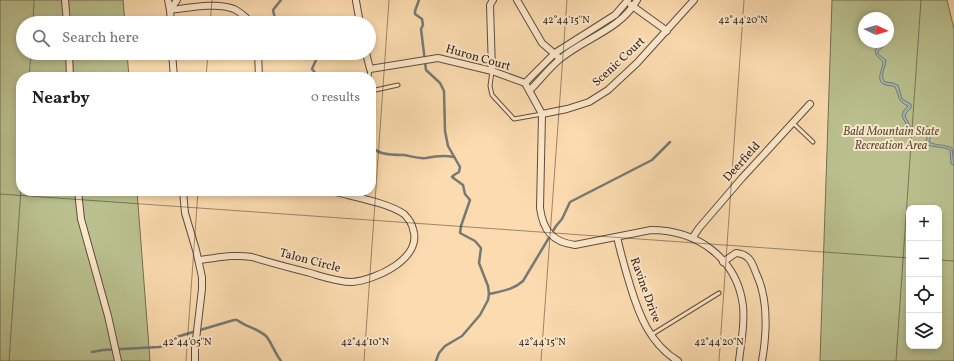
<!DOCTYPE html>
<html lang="en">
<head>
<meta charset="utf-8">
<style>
  body { margin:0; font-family:Vollkorn,serif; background:#f6f6f6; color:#202124 }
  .controls { position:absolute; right:12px; bottom:12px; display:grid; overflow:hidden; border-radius:8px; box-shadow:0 2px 6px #0003 }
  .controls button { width:36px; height:36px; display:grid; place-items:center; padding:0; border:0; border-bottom:1px solid #e0e0e0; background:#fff; color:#202124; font:20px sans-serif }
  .compass { position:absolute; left:858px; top:12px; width:36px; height:36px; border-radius:50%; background:#fff; box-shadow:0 2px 6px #0003; rotate:94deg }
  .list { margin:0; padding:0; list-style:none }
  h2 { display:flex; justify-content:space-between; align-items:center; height:52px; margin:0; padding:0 16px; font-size:17px }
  h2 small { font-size:13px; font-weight:400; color:#757577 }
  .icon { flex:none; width:22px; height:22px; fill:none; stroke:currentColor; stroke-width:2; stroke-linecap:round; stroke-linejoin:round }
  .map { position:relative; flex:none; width:954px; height:361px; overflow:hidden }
  .search { position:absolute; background:#fff; box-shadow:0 2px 6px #0003; left:16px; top:16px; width:360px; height:44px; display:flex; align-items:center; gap:10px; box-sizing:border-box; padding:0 14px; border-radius:22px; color:#757577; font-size:15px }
  .panel { position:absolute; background:#fff; box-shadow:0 2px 6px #0003; left:16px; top:72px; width:360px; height:124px; border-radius:16px }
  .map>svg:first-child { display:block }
</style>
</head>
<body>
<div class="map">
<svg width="954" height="361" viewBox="0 0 954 361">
  <rect width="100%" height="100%" fill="#fbdbaf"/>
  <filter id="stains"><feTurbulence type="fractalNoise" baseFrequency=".005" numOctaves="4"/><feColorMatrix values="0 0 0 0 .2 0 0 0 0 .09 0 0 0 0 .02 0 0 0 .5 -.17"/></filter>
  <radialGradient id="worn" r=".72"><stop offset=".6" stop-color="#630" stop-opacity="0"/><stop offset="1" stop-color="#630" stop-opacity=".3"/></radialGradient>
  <g fill="#bac18f" stroke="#746f52" fill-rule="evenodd">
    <polygon points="0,0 123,0 125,23 23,23 23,53 127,53 129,77 21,77 21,191 137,191 150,361 0,361"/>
    <path d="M832,0H947L954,29V361H820ZM864,18H888V42H864ZM909,208H939V346H909Z"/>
  </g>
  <path fill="#a3b8b6" stroke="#747a76" d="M873,42H883V47L878,51V54L886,60C886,68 879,75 885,82L893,83L898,85L902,99L911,104V108L906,113L905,116L911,128L916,129L927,126C933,131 931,135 929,142C936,146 945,144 952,148L954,165L951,164L950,150C942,146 934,148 926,144C925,138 930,135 927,130L923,129L912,132L909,130L902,116L903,112L908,106C897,101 900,97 895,87C892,85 889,86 886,85C874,82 883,69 883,62L876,55L875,50L880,44Z"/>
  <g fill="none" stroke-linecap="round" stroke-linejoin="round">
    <g stroke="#747a76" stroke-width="2.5">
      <polyline points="419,0 415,11 415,14 422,19 423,25 421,29 426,70 440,83 444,91 445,131 448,146 460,167 459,172 454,175 452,177 463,185 465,194 470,200 461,226 460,233 475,241 481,248 479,263 488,286 489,294 488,300 480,315 462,336 445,346 439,353 436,361"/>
      <polyline points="276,23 273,10 281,0"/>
      <polyline points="310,53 316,60 312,69 319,77"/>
      <path d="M371,147C374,149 378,152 382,153C389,155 397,155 404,155C411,156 418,159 426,158C436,156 443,155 454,157"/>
      <path d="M489,294C502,291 513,290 523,281L556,226L562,219L570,202L652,160L670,142"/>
      <path d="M92,352L103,350L159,347L163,346L173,338L234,320H237C246,327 257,328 266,336C270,340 276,355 281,361"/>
    </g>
    <g stroke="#614c3c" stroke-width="5">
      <g id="service">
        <polyline points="492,71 490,86 492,95 514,119 542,114"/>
        <polyline points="369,77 370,69"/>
        <polyline points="371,91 398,85"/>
        <polyline points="793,123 813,142"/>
        <polyline points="651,335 719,293"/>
      </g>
    </g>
    <g stroke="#614c3c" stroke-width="8">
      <g id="minor">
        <polyline points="65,0 67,23"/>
        <polyline points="168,0 170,10 171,23"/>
        <polyline points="517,0 542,43 557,56"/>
        <polyline points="356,1 360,23"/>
        <polyline points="631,5 667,31"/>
        <path d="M170,10C188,8 217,2 234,9C240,12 246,17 251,23"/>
        <polyline points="170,10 177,0"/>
        <polyline points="69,53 70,77"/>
        <polyline points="172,53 174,77"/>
        <polyline points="258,53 259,77"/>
        <polyline points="366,53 370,69 438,58 492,71 525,83"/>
        <polyline points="492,71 490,5 493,0"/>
        <path d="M525,83L542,114L540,208C543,230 552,242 575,245L651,230C697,230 737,258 743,306C745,324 741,343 739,361"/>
        <polyline points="525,83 555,53 615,15 628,0"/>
        <path d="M530,90C540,80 549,68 560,59C585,38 620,30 637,0"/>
        <polyline points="542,114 567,109 589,102 608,90 637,63 694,0"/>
        <polyline points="78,191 81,219 108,316 118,361"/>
        <polyline points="183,191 185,213 196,250 202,277 202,289 195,348 195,361"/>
        <path d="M617,237C621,254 625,269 630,285C639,315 650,344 678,361"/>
        <polyline points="693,237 699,228 742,178 810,104"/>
        <path d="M199,260C218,258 232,254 252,257C271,263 291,268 310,273C324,277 338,282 352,282C375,280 423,259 413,229C412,224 408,218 404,214C386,202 353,197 332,191"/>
        <path d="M723,262L736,253C749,254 752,262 756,273C769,300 767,332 762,361"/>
      </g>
    </g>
    <use href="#service" stroke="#fce8cb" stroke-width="3"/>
    <use href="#minor" stroke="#fce8cb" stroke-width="6"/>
  </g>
  <path fill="none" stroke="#2e1d16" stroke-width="1" stroke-opacity="0.45" d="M33,23L34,0M210,23L212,0M29,77L31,53M206,77L208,53M0,194L909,258M939,260L954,261M9,361L21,189M186,361L198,191M364,361L389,0M541,361L567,0M719,361L744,0M896,361L921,0"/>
  <g text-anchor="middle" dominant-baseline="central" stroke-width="4" stroke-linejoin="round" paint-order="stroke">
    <g font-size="12" fill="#2e1d16" stroke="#fce8cb">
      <text transform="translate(478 58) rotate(16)">Huron Court</text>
      <text transform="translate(619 62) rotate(-43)">Scenic Court</text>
      <text transform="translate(742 162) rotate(-48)">Deerfield</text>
      <text transform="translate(310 261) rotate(15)">Talon Circle</text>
      <text transform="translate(645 290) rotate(70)">Ravine Drive</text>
    </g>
    <g font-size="12" font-style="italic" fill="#584e3a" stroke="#fce8cb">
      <text x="891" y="132">Bald Mountain State<tspan x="891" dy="14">Recreation Area</tspan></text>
    </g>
  </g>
  <g font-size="10" text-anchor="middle" fill="#2e1d16" stroke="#fce8cb" stroke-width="4" stroke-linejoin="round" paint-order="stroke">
    <text x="566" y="23">42°44'15"N</text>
    <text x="743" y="23">42°44'20"N</text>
    <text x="187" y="345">42°44'05"N</text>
    <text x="365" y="345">42°44'10"N</text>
    <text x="542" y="345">42°44'15"N</text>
    <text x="719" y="345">42°44'20"N</text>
  </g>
  <rect width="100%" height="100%" filter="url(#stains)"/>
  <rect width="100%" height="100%" fill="url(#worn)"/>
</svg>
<div class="controls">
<button>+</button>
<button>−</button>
<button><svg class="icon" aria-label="locate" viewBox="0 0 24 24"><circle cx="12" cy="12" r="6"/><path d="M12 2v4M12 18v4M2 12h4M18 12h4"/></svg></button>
<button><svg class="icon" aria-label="layers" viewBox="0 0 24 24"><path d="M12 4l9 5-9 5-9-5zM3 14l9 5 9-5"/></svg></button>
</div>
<svg class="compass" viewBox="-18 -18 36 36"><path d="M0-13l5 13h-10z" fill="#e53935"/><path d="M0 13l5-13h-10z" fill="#757577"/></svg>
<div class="search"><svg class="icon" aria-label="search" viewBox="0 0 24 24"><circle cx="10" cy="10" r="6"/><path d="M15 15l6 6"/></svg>Search here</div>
<section class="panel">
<h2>Nearby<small>0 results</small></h2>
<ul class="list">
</ul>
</section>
</div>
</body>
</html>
